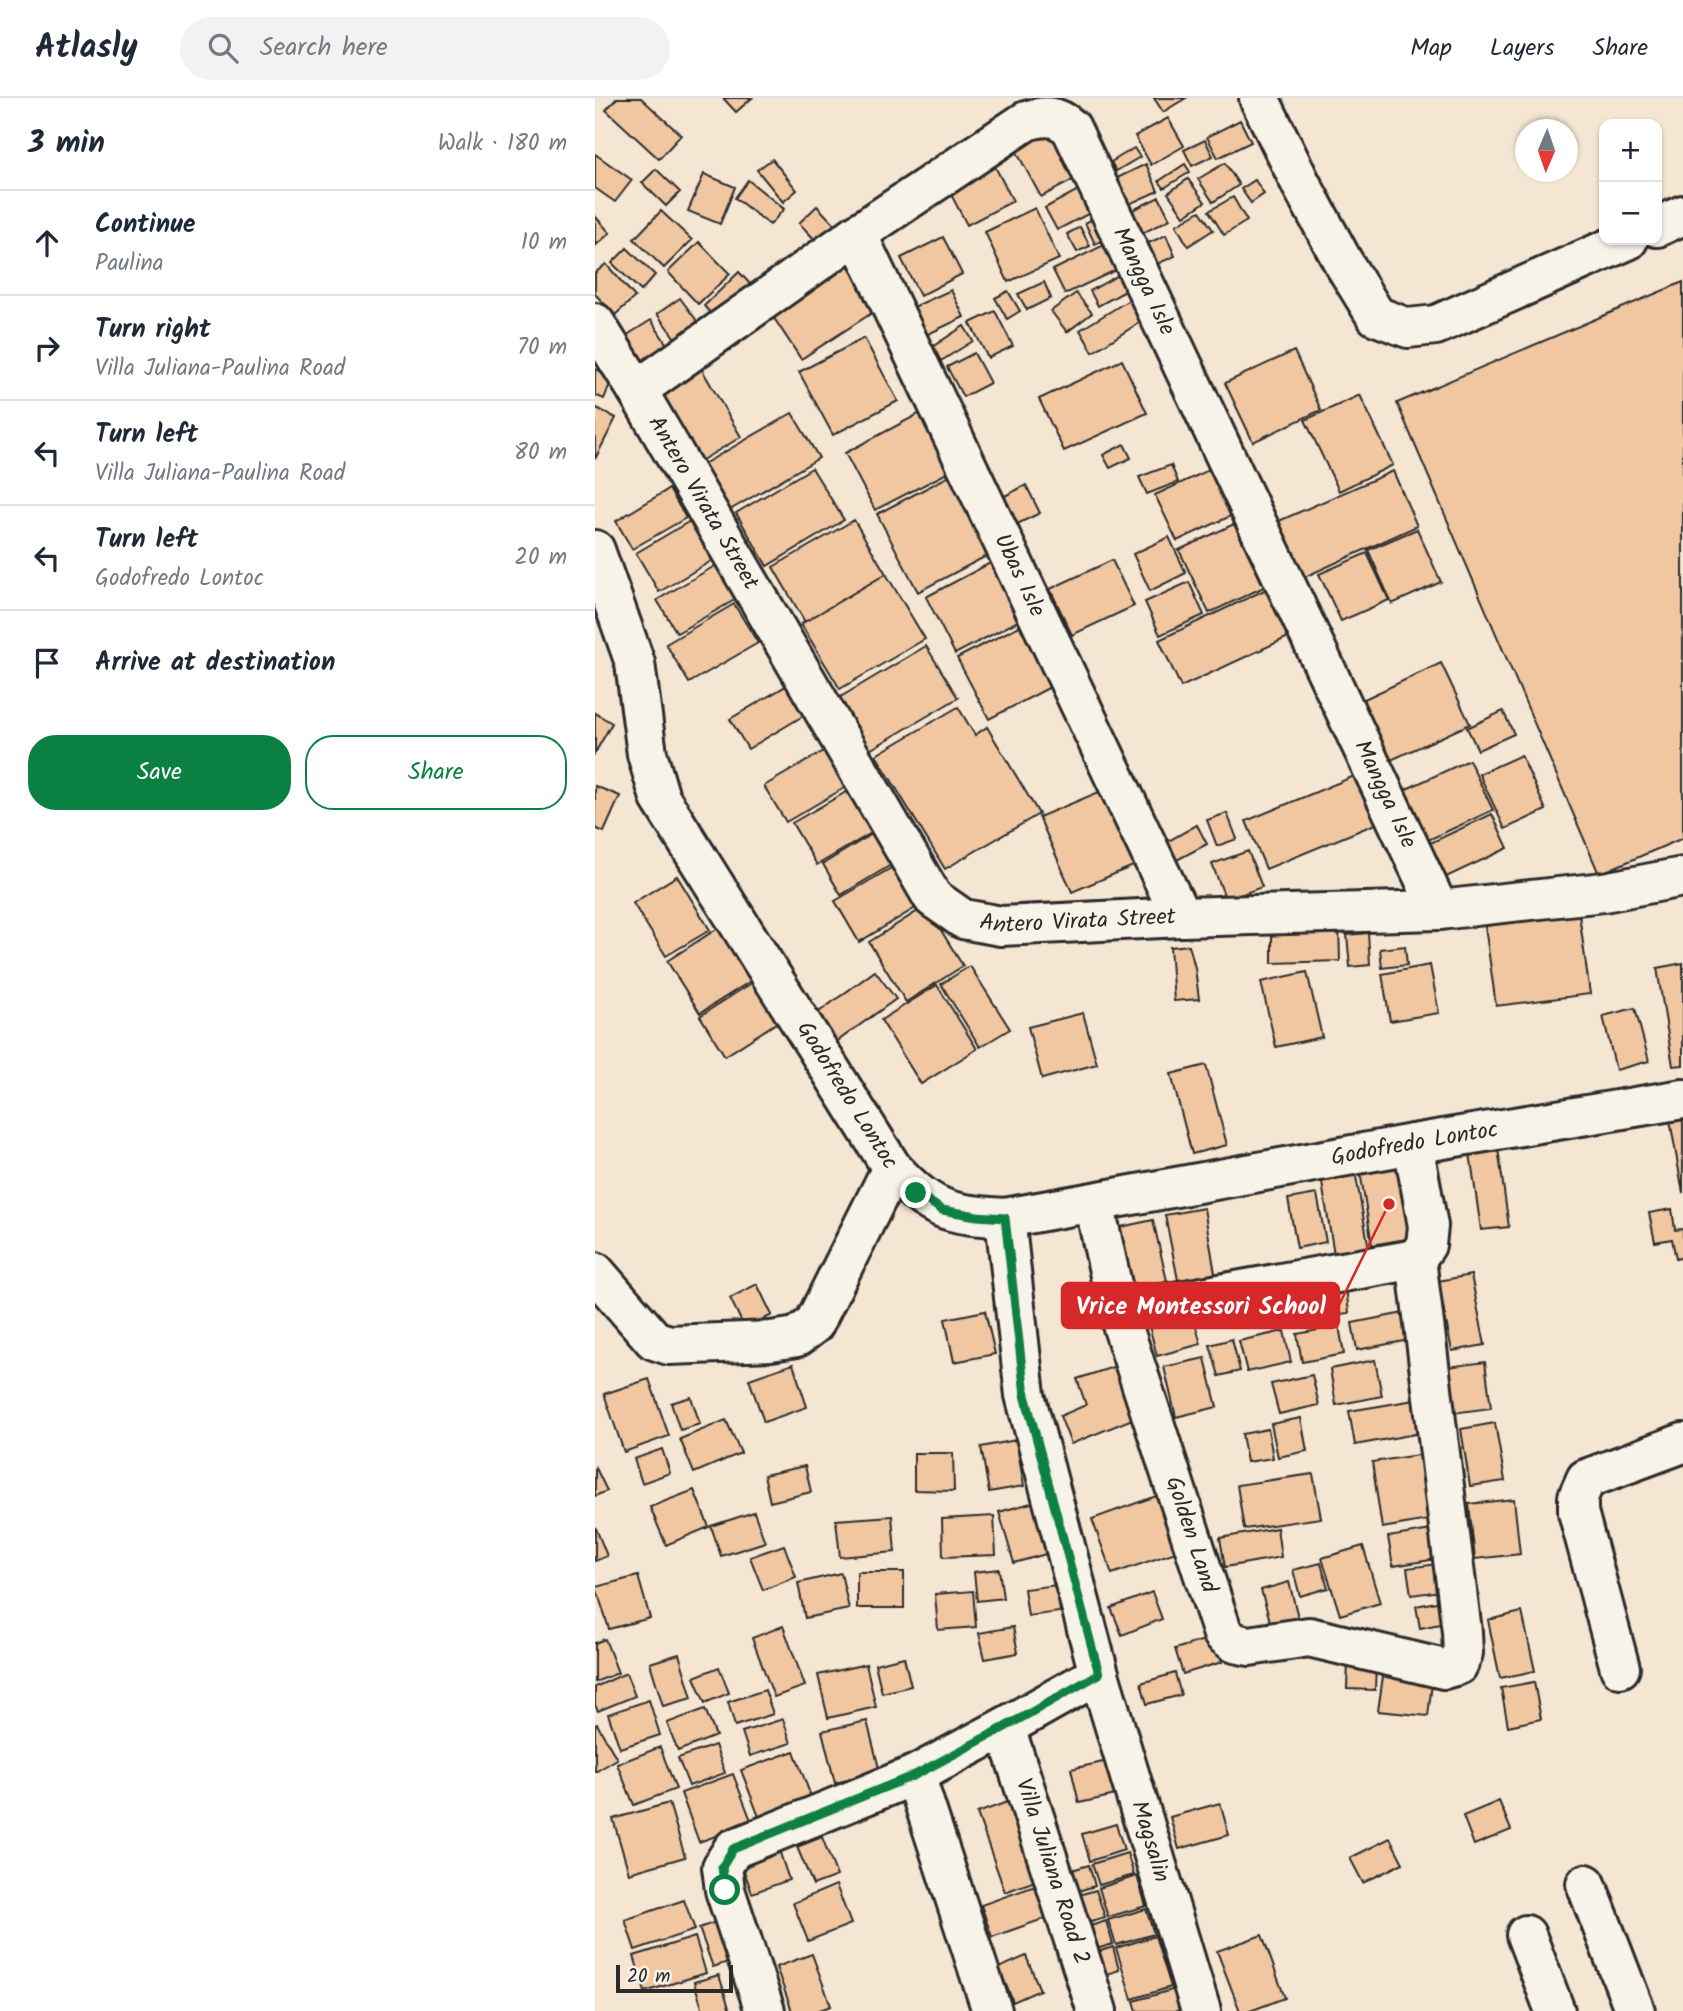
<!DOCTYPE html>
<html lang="en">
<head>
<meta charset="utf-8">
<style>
  body { margin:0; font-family:Kalam,sans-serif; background:#f2f2f3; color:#1f2937 }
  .controls { position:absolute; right:21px; top:21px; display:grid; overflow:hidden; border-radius:14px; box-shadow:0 2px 5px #0004 }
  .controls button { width:63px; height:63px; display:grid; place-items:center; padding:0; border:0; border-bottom:2px solid #e0e1e3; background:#fff; color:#1f2937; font:35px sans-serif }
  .compass { position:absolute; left:920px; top:21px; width:63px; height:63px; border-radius:50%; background:#fff; box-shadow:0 2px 5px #0004; rotate:182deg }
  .scale { position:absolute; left:21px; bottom:18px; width:117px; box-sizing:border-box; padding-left:7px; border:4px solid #2b2b2b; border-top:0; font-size:19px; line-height:24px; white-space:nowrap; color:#2b2b2b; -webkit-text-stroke:5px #f7f3e8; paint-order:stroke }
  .stop { position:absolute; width:21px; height:21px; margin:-16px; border:5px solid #0b8043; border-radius:50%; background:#fff }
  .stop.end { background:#0b8043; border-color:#fff; box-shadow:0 2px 7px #0008 }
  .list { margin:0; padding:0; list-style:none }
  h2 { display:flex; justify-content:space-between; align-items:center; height:91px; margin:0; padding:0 28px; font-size:30px }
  h2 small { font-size:23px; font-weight:400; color:#747a83 }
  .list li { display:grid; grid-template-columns:46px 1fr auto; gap:21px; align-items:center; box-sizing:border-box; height:105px; padding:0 28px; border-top:2px solid #e0e1e3 }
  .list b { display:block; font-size:26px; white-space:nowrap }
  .list p { margin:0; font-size:23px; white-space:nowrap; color:#747a83 }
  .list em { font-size:23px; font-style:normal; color:#747a83 }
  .actions { display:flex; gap:14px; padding:21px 28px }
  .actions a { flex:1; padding:16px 0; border:2px solid #0b8043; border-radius:28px; text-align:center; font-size:24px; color:#0b8043 }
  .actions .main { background:#0b8043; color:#fff }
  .icon { flex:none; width:38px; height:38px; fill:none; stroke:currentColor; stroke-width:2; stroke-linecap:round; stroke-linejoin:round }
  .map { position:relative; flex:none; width:1088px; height:1913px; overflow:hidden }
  header { display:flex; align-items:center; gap:42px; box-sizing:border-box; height:98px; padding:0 35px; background:#fff; border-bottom:2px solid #e0e1e3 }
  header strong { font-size:33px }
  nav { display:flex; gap:38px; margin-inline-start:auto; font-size:24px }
  .search { width:490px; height:63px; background:#f2f2f3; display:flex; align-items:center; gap:18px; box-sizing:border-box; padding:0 24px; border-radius:38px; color:#747a83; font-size:26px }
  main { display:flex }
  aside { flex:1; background:#fff }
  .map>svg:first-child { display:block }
</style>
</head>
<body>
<header>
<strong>Atlasly</strong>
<div class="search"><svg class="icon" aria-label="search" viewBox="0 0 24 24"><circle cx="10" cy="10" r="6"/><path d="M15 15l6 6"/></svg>Search here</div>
<nav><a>Map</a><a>Layers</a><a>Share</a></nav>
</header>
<main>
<aside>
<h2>3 min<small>Walk · 180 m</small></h2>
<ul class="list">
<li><svg class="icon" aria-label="ahead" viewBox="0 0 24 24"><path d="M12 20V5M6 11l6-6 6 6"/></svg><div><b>Continue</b><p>Paulina</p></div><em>10 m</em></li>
<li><svg class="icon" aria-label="right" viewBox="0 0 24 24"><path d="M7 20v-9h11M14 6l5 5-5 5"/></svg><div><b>Turn right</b><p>Villa Juliana-Paulina Road</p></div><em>70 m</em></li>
<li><svg class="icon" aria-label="left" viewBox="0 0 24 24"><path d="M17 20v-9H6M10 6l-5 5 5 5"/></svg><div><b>Turn left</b><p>Villa Juliana-Paulina Road</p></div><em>80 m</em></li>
<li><svg class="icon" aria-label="left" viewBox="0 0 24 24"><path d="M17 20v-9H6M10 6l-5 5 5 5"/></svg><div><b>Turn left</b><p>Godofredo Lontoc</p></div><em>20 m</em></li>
<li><svg class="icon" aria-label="arrive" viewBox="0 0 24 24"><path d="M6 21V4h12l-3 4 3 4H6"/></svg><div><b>Arrive at destination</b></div></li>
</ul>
<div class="actions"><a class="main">Save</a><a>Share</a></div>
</aside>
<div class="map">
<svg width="1088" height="1913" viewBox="0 0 1088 1913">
  <rect width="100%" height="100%" fill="#f5e6d3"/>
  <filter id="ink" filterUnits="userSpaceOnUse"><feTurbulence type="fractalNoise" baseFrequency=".0143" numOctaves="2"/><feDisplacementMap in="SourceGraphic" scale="14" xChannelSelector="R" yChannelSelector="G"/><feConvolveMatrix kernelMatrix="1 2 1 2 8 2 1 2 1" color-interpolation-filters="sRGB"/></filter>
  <g filter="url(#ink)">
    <g fill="#f1c7a1" stroke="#2b2b2b" stroke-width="2">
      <polygon points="22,0 46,0 86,37 64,61 11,12"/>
      <polygon points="128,0 157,0 141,14"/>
      <polygon points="559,0 591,0 568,14"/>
      <polygon points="573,20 589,48 556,67 540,38"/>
      <polygon points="645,22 656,44 623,60 612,39"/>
      <polygon points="454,33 480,81 446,99 420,51"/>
      <polygon points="610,42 618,58 597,68 589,52"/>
      <polygon points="539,50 545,59 521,73 516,64"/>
      <polygon points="0,56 37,82 20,104 0,90"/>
      <polygon points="177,61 202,92 188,104 162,72"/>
      <polygon points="396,61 418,103 372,127 350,85"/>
      <polygon points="630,65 644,87 618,104 603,81"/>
      <polygon points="551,66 563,93 532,107 520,81"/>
      <polygon points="590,66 595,74 569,90 564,83"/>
      <polygon points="61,71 85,94 71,108 47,85"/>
      <polygon points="109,76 140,89 125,126 93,113"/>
      <polygon points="593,81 610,104 589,118 573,95"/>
      <polygon points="153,82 189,111 175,127 140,100"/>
      <polygon points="660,82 669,96 656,105 646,91"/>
      <polygon points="483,92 495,115 462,132 450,110"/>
      <polygon points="564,99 575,121 548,135 536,113"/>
      <polygon points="638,99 652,123 629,137 614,113"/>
      <polygon points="222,108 241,128 223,145 204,125"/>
      <polygon points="440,110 464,161 413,184 390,134"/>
      <polygon points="66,113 97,142 69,170 39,141"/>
      <polygon points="605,113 618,132 593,148 581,127"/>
      <polygon points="0,118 15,135 0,148"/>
      <polygon points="503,118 514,139 500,146 490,125"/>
      <polygon points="485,129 495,148 482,154 472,136"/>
      <polygon points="571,137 580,158 560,167 551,146"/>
      <polygon points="348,139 367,176 325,198 306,160"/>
      <polygon points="104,144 135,176 103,206 73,174"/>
      <polygon points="509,147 521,172 470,196 458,172"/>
      <polygon points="32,150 60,177 46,193 17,165"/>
      <polygon points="249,161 283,211 206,261 173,211"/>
      <polygon points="11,166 40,199 20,217 0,196 0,175"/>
      <polygon points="144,174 156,187 121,221 109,208"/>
      <polygon points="527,175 536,190 503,208 495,193"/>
      <polygon points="449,184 456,200 432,212 423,196"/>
      <polygon points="1088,184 1088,740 1004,776 802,305"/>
      <polygon points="356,192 369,219 327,239 314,211"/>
      <polygon points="413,193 425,213 412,221 400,200"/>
      <polygon points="481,195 497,215 472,234 456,213"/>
      <polygon points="85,200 111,235 89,252 62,216"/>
      <polygon points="534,202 547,223 498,254 485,232"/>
      <polygon points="400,213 418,248 393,260 375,225"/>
      <polygon points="56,222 80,259 54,276 29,239"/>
      <polygon points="369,228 378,243 346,263 337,249"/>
      <polygon points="269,240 303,303 238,337 204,274"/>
      <polygon points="699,253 726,312 658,344 630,285"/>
      <polygon points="379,255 395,285 368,299 352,269"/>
      <polygon points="527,262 552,315 469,353 444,301"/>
      <polygon points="106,270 146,339 102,365 62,296"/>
      <polygon points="0,271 18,278 9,301 0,297"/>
      <polygon points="765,297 798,367 744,393 710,322"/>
      <polygon points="0,309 21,320 0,361"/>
      <polygon points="331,312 362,370 280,412 250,355"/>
      <polygon points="197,315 224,360 135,412 107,367"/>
      <polygon points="529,346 536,360 515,370 508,357"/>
      <polygon points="576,367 583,384 552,396 544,379"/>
      <polygon points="217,370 249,422 172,468 141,415"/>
      <polygon points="618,370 640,416 582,443 560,397"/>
      <polygon points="798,373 822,428 703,482 677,426"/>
      <polygon points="358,376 399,454 323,494 282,416"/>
      <polygon points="431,387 445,415 416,429 402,402"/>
      <polygon points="74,391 91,420 37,451 21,423"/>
      <polygon points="259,422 291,476 210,524 178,469"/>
      <polygon points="95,423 118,462 64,494 41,455"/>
      <polygon points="639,426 669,489 614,515 584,452"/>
      <polygon points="822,431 846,484 797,506 773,452"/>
      <polygon points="574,439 591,475 555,493 538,456"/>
      <polygon points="772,455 794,502 746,523 724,476"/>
      <polygon points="517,462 539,508 477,537 455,491"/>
      <polygon points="397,464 427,521 360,556 331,499"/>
      <polygon points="123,466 143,500 82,535 62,502"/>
      <polygon points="291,476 330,541 245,591 206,526"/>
      <polygon points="594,484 609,517 565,537 550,504"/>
      <polygon points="680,487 702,535 586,589 564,542"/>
      <polygon points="139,506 163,545 94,585 71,546"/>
      <polygon points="430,525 461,586 394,621 362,560"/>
      <polygon points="331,548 363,600 273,653 242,601"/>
      <polygon points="846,565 875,626 794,663 765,603"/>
      <polygon points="196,585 213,615 153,651 135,621"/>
      <polygon points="363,609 380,637 392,629 444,716 350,771 281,657"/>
      <polygon points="908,613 919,636 883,652 872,630"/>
      <polygon points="0,615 17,625 0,655"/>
      <polygon points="234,650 256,686 191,724 169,688"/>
      <polygon points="926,657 951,712 910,731 884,676"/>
      <polygon points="874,662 898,712 829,744 805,694"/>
      <polygon points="769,674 790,722 671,771 651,723"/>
      <polygon points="0,688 25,698 9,734 0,730"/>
      <polygon points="258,690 283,731 222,767 197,725"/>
      <polygon points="511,691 543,766 477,794 444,719"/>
      <polygon points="632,715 642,741 622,748 612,722"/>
      <polygon points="897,716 913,750 847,781 831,747"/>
      <polygon points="602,727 612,746 582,762 572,744"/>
      <polygon points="277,736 296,767 246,797 228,766"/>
      <polygon points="653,753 667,789 631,802 617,766"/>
      <polygon points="303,766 327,806 264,844 240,803"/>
      <polygon points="82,778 115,832 71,858 38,805"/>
      <polygon points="331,808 368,868 311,904 274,844"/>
      <polygon points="984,816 995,896 901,908 890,828"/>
      <polygon points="128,827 162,879 105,915 72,863"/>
      <polygon points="744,827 745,863 677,865 677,829"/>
      <polygon points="773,835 775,867 755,869 752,837"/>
      <polygon points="594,847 600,870 604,901 579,903 575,849"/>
      <polygon points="810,848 812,867 787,870 785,851"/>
      <polygon points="1088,865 1088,967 1078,968 1062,870"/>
      <polygon points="835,867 844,915 795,923 787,876"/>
      <polygon points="375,868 415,931 385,949 346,886"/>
      <polygon points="280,873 301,901 237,947 217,919"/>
      <polygon points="712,874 727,939 681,949 666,884"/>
      <polygon points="166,879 192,918 130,958 105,918"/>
      <polygon points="342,887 382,951 326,986 286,922"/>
      <polygon points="1040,910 1054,963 1021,972 1008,918"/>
      <polygon points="488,915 502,966 447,981 433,929"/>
      <polygon points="611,967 632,1047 597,1056 576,976"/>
      <polygon points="1088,1008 1088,1095 1073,1011"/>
      <polygon points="903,1050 914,1129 886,1132 875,1055"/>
      <polygon points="811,1065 823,1139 777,1147 765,1073"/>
      <polygon points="760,1073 775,1156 740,1162 726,1079"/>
      <polygon points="722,1096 731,1144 702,1150 693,1101"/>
      <polygon points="609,1110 621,1181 584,1187 570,1117"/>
      <polygon points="1077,1111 1080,1132 1088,1131 1088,1159 1081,1161 1077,1141 1060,1144 1054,1115"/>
      <polygon points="558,1122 572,1183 535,1192 521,1130"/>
      <polygon points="876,1177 890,1247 857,1253 843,1183"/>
      <polygon points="162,1186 177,1217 150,1231 135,1200"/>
      <polygon points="751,1189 754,1215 721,1219 717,1194"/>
      <polygon points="595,1208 606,1246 562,1258 552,1220"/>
      <polygon points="390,1213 400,1256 359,1264 350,1221"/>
      <polygon points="809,1215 814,1242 762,1252 757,1225"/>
      <polygon points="744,1228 749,1256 707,1264 702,1236"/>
      <polygon points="689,1233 696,1264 652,1274 644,1243"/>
      <polygon points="637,1241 645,1273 624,1278 615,1247"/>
      <polygon points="610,1260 622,1309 581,1319 569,1269"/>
      <polygon points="780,1262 787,1298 741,1307 735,1271"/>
      <polygon points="890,1264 896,1310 858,1315 852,1269"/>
      <polygon points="198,1266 212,1309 169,1324 154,1281"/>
      <polygon points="527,1266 545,1318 476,1346 465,1318 491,1307 482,1281"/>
      <polygon points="717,1277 724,1307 684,1316 676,1286"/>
      <polygon points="54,1281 74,1338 29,1354 9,1296"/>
      <polygon points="96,1299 105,1326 85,1332 76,1305"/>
      <polygon points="820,1302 826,1335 760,1347 754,1313"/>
      <polygon points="706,1320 712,1353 683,1359 676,1326"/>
      <polygon points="131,1322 146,1355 99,1375 85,1341"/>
      <polygon points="900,1325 910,1383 875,1388 866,1331"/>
      <polygon points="673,1331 678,1360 652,1364 647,1336"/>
      <polygon points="421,1342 429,1388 394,1394 386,1349"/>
      <polygon points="67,1351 75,1375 47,1385 39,1361"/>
      <polygon points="319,1355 358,1355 359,1393 319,1392"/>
      <polygon points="830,1356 839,1421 787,1430 777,1364"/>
      <polygon points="0,1368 12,1393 0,1398"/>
      <polygon points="210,1368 216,1394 175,1404 169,1377"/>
      <polygon points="718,1376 726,1420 649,1431 642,1387"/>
      <polygon points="99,1392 114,1429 71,1447 55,1409"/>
      <polygon points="561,1398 581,1454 517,1476 497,1421"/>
      <polygon points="919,1401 925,1456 880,1461 874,1406"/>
      <polygon points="443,1403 458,1454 419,1465 404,1414"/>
      <polygon points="159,1414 170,1444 126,1458 116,1428"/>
      <polygon points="297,1418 300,1454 245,1459 241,1422"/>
      <polygon points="399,1418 401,1457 348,1459 347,1421"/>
      <polygon points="0,1428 12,1458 0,1463"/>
      <polygon points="682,1430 686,1459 630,1469 625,1440"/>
      <polygon points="837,1432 842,1461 798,1468 793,1439"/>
      <polygon points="189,1447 201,1479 168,1492 155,1459"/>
      <polygon points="768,1448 785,1505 745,1517 727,1460"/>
      <polygon points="726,1465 733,1490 705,1498 698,1472"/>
      <polygon points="850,1465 854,1492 816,1497 812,1470"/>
      <polygon points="404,1471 408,1500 382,1503 379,1474"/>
      <rect x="262" y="1474" width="47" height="36"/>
      <polygon points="246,1475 254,1511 210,1520 203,1485"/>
      <polygon points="43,1478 55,1520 14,1531 1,1489"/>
      <polygon points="694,1484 704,1523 677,1530 666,1492"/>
      <polygon points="462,1487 465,1514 433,1518 429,1491"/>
      <polygon points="378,1493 381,1529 343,1532 340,1496"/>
      <polygon points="557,1494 567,1521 527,1537 516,1510"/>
      <polygon points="856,1501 860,1523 825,1530 821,1508"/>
      <polygon points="927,1514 940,1573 905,1580 893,1522"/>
      <polygon points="188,1528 210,1588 179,1599 157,1540"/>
      <polygon points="418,1529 423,1555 390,1561 384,1535"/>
      <polygon points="619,1539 627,1564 588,1576 580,1551"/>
      <polygon points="10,1541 23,1575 0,1584 0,1545"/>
      <polygon points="84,1556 97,1600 68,1608 55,1565"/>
      <polygon points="309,1559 316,1588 287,1595 280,1566"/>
      <polygon points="753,1562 781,1563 780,1592 752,1591"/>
      <polygon points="271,1566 281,1609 233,1620 223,1577"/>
      <polygon points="124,1569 134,1595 110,1605 99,1579"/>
      <polygon points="789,1571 838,1577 833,1618 783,1613"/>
      <polygon points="31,1575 40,1598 3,1613 0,1607 0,1589"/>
      <polygon points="580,1575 586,1597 552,1606 546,1585"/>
      <polygon points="939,1584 946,1621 913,1628 906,1590"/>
      <polygon points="170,1592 178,1616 140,1628 133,1604"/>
      <polygon points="54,1602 65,1637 25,1650 13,1616"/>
      <polygon points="110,1611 121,1638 83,1653 72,1625"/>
      <polygon points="188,1621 196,1645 155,1658 147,1634"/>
      <polygon points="272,1623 285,1674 240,1685 227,1633"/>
      <polygon points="2,1626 22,1661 0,1674 0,1627"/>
      <polygon points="120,1647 130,1675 94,1688 83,1660"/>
      <polygon points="65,1649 81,1691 39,1707 22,1666"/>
      <polygon points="199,1653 218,1704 166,1724 146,1672"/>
      <polygon points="522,1661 530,1695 484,1705 476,1671"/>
      <polygon points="138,1676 157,1725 104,1744 86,1695"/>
      <polygon points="418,1702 446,1781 410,1794 382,1715"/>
      <polygon points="904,1703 916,1732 879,1747 868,1718"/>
      <polygon points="74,1705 90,1759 34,1775 18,1721"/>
      <polygon points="625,1705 634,1737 584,1751 575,1719"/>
      <polygon points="521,1726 529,1752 495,1763 487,1736"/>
      <polygon points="227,1739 242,1778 218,1787 202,1749"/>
      <polygon points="795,1740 808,1765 768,1785 755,1760"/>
      <polygon points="183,1749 194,1782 157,1795 145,1762"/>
      <polygon points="532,1755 539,1777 504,1787 497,1766"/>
      <polygon points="494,1767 500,1788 476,1795 470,1774"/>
      <polygon points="542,1778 551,1808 513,1819 504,1790"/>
      <polygon points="446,1786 457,1818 397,1839 386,1807"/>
      <polygon points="241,1787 256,1826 213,1843 198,1805"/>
      <polygon points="501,1792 510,1819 485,1826 477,1799"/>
      <polygon points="89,1802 100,1832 40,1852 30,1822"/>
      <polygon points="551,1811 559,1836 521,1847 513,1822"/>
      <polygon points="126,1822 139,1862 118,1869 104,1830"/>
      <polygon points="511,1823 518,1846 495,1853 489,1830"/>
      <polygon points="667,1837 690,1900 655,1913 645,1913 622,1853"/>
      <polygon points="560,1838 576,1889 537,1901 521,1850"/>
      <polygon points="100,1839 111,1875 50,1894 39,1858"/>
      <polygon points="518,1849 524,1872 503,1879 496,1856"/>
      <polygon points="217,1856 236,1908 222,1913 197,1913 181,1869"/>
      <polygon points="431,1858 445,1892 418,1904 404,1870"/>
      <polygon points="124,1877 135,1913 108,1913 99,1884"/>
      <polygon points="580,1891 587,1913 542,1913 539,1903"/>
    </g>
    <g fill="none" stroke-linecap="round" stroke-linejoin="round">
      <g stroke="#2b2b2b" stroke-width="44">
        <g id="minor">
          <polyline points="664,0 706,86 748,164 781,218 813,230 841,227 1033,142"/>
          <polyline points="1062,129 1088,117"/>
          <path id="s1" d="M262,136L586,819"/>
          <path id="s2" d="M0,225L42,292L338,800L368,821L406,828L586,819L844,812L1009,794L1088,779"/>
          <path id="s3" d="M42,292L262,136L431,23C450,17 461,17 476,30L844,812"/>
          <path id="s4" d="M0,452L40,565L52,656L65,700L297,1070C337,1113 352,1116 410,1120L818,1046L1088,1001"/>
          <path id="s5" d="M499,1105L523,1214L628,1536L640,1545L654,1548L714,1539L849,1571L863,1567L868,1555L867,1534L821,1161L831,1147L833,1128L818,1046"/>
          <path id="s6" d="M410,1120L430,1297L504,1576L606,1913"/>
          <polyline points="0,1174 59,1242 74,1247 176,1243 202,1239 219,1226 297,1070"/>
          <polyline points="523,1214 821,1161"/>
          <polyline points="1025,1570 983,1414 983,1399 991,1381 1088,1345"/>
          <path id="s7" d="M410,1629L502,1913"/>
          <polyline points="320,1677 397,1913"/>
          <polyline points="991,1786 1040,1913"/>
          <polyline points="931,1837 960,1913"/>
          <polyline points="170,1913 130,1792 127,1769 138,1751 320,1677 410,1629 504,1576"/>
        </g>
      </g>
      <use href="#minor" stroke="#f7f3e8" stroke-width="38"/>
    </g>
  </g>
  <g fill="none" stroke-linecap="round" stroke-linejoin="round" filter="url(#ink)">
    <polyline stroke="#0b8043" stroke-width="9" points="130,1792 127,1769 138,1751 320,1677 410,1629 504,1576 430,1297 410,1120 382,1118 347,1112 321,1095"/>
  </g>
  <g text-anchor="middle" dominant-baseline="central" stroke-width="6" stroke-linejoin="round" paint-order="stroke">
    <g font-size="23" fill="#2b2b2b" stroke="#f7f3e8">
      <text stroke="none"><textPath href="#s3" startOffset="691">Mangga Isle</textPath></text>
      <text stroke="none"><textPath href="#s2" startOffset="210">Antero Virata Street</textPath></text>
      <text stroke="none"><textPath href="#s1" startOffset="378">Ubas Isle</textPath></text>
      <text stroke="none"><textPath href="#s3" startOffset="1258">Mangga Isle</textPath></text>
      <text stroke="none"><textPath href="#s2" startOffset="819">Antero Virata Street</textPath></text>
      <text stroke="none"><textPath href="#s4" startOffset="609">Godofredo Lontoc</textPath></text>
      <text stroke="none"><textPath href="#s4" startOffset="1239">Godofredo Lontoc</textPath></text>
      <text stroke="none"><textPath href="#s5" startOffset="346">Golden Land</textPath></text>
      <text stroke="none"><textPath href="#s6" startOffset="642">Magsalin</textPath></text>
      <text stroke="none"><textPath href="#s7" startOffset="152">Villa Juliana Road 2</textPath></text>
    </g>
  </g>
  <path fill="none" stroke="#d62828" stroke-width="2.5" d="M794 1106L744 1207"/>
  <circle fill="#d62828" stroke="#f7f3e8" stroke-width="2.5" cx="794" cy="1106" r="7"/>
  <rect fill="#d62828" stroke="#d62828" stroke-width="2.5" x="467" y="1185" width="277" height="45" rx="7"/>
  <g font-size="24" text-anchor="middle" font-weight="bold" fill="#fff">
    <text x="606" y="1216">Vrice Montessori School</text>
  </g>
</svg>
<div class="controls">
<button>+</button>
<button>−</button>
</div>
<svg class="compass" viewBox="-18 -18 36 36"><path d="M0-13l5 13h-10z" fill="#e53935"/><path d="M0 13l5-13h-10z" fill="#747a83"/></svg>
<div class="scale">20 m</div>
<div class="stop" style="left:130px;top:1792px"></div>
<div class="stop end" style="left:321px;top:1095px"></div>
</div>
</main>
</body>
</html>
